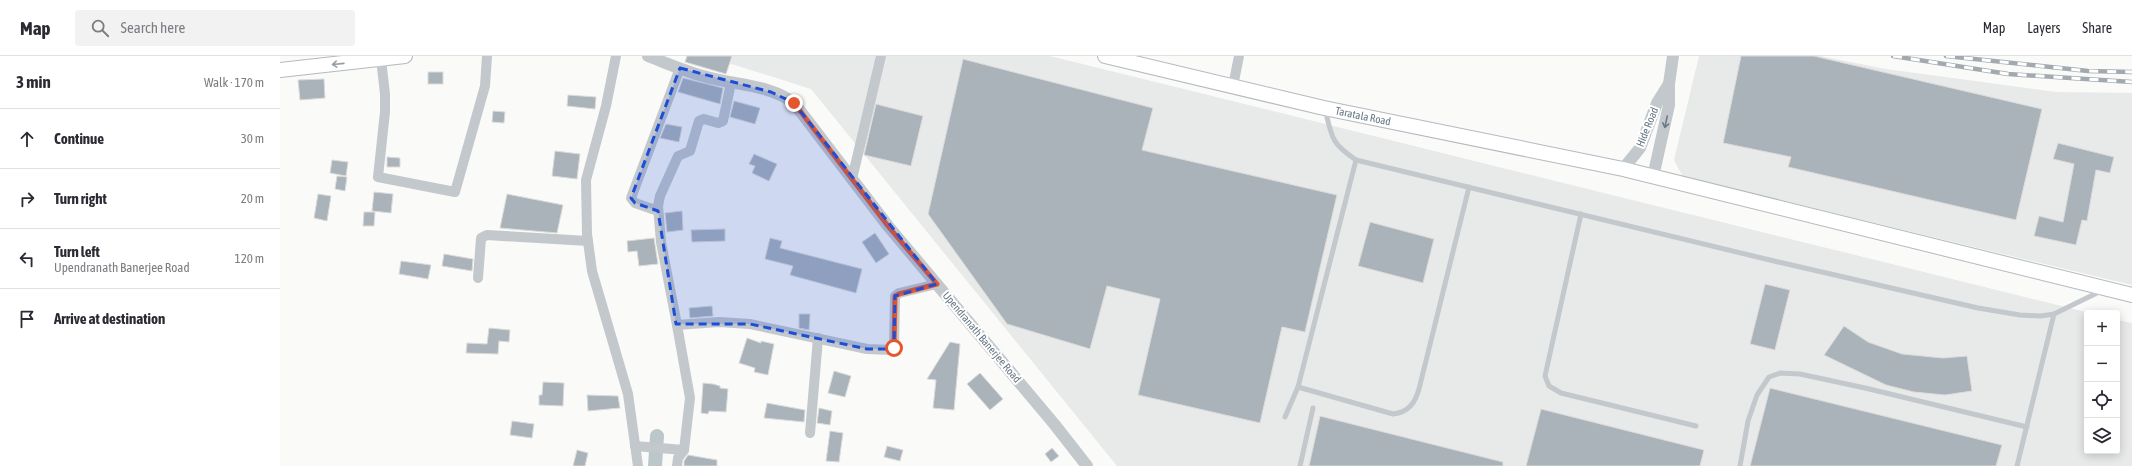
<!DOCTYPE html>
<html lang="en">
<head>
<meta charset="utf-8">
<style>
  body { margin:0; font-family:"Asap Condensed",sans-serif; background:#f2f2f3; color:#2b2b33 }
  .controls { position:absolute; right:12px; bottom:12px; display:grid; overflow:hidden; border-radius:4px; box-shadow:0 2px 10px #0003 }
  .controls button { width:36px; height:36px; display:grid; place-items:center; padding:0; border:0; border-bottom:1px solid #e1e1e2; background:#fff; color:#2b2b33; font:20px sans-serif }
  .stop { position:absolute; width:12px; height:12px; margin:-9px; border:3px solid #e4572e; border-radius:50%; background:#fff }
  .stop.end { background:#e4572e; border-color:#fff; box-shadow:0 1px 4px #0008 }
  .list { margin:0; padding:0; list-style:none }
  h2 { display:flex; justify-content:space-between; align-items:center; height:52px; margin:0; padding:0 16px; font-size:17px }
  h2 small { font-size:13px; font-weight:400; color:#7c7c81 }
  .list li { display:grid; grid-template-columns:26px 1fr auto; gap:12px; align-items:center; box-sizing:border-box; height:60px; padding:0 16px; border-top:1px solid #e1e1e2 }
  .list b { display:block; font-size:15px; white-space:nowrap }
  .list p { margin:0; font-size:13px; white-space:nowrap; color:#7c7c81 }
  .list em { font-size:13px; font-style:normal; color:#7c7c81 }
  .icon { flex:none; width:22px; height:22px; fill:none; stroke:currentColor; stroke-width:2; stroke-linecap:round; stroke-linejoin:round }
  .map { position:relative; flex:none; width:1852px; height:410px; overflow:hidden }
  header { display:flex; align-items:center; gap:24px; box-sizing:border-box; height:56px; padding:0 20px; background:#fff; border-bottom:1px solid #e1e1e2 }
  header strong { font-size:19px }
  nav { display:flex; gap:22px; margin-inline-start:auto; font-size:14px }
  .search { width:280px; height:36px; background:#f2f2f3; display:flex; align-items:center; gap:10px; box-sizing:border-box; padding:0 14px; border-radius:4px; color:#7c7c81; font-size:15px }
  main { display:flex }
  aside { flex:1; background:#fff }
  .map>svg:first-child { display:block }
</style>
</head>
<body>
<header>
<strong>Map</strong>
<div class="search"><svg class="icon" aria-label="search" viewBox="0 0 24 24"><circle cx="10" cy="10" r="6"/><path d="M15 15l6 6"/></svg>Search here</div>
<nav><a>Map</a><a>Layers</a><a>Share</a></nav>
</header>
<main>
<aside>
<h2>3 min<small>Walk · 170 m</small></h2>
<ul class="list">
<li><svg class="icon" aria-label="ahead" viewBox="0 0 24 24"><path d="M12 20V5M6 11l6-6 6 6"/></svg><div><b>Continue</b></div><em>30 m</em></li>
<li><svg class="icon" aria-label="right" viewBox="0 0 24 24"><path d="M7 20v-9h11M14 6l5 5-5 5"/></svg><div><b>Turn right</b></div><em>20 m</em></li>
<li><svg class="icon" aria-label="left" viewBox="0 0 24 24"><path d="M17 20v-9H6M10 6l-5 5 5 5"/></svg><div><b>Turn left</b><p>Upendranath Banerjee Road</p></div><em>120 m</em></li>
<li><svg class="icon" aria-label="arrive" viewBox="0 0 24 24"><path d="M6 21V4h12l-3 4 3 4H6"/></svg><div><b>Arrive at destination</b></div></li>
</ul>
</aside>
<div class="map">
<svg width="1852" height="410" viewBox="0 0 1852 410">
  <rect width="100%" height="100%" fill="#fafaf8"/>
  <g fill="#e8e9e9">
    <polygon points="426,0 770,0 1810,257 1807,257 1807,395 1837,395 1837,264 1852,267 1852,410 837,410 531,33"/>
    <polygon points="1419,0 1540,0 1606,13 1776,36 1852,37 1852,229 1403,121 1394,104"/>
  </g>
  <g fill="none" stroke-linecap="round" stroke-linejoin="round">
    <polyline stroke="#bbc7cb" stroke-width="14" points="375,410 377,380"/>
  </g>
  <g fill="#aab3b9" stroke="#dcdcda">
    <polygon points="407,0 452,0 446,18 405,6"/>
    <polygon points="1461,0 1534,0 1762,53 1736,164 1508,111 1511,101 1443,87"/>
    <polygon points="683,3 873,52 862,94 1057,139 1025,276 1002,271 980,367 858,339 880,243 827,230 810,293 727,268 648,158"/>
    <rect x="148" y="16" width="15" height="12"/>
    <polygon points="403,22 443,32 440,48 398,36"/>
    <polygon points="44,23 45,42 20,44 18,24"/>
    <polygon points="288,39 316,41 315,53 287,50"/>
    <polygon points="454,45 480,52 475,68 450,61"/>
    <polygon points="596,48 643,60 631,110 584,99"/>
    <polygon points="213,55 225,56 224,67 212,66"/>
    <polygon points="386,68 402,71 399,86 380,82"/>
    <polygon points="1778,87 1834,101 1830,117 1816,114 1807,165 1802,164 1796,189 1754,180 1759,160 1783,166 1794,108 1773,103"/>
    <polygon points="275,95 300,98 297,123 272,120"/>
    <polygon points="474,98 497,108 489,125 472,117 475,110 469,108"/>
    <polygon points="107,101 120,102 120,111 107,111"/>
    <polygon points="52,104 68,106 66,120 50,117"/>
    <polygon points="57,120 67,121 65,135 55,133"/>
    <polygon points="94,136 113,138 111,157 92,155"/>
    <polygon points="38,138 51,140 47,165 34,162"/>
    <polygon points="227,138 283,149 277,177 220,172"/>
    <polygon points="402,155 403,174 387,176 385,157"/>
    <polygon points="84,156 95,156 94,170 83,170"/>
    <polygon points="1090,166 1154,183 1143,227 1078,210"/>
    <polygon points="445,173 445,185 412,186 411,174"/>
    <polygon points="595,177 609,198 596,207 582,186"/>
    <polygon points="374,182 378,208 359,210 357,195 348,196 347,185"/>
    <polygon points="490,182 502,185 500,192 582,213 576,237 510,219 513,210 485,203"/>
    <polygon points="164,198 193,203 192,215 162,210"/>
    <polygon points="121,205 151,209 148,223 119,218"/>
    <polygon points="1485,228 1510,234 1495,294 1470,288"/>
    <polygon points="432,250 433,260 410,262 409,252"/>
    <polygon points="519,258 530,258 529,274 519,272"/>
    <polygon points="1564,270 1588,286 1622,298 1663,302 1687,300 1692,335 1665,339 1634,336 1606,329 1544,299"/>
    <polygon points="209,272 230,274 229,286 219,285 218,298 186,297 187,287 207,288"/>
    <polygon points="467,282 481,287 481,285 494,288 488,319 474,316 475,312 459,307"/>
    <polygon points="670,286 680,288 674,354 653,352 656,324 647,323"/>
    <polygon points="554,315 571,320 565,341 548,337"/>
    <polygon points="700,317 723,343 710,354 687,328"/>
    <polygon points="263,326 284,327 283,350 259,349 259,339 262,339"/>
    <polygon points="423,327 433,328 440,330 440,332 448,333 446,356 429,355 428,358 421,357"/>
    <polygon points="1490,332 1722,389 1716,410 1470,410"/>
    <polygon points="307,339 338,340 340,352 308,355"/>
    <polygon points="487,347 525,354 524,366 484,362"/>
    <polygon points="539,352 552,355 550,369 537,367"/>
    <polygon points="1261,353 1424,394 1420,410 1246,410"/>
    <polygon points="1040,360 1223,406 1223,410 1029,410"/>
    <polygon points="232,365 254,368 252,382 230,379"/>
    <polygon points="550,375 563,377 559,406 546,405"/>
    <polygon points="607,390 623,394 620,405 604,401"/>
    <polygon points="772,392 779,400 771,406 765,398"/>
    <polygon points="297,394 308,397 305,410 293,410"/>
    <polygon points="408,399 437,404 437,410 404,410 404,405"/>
  </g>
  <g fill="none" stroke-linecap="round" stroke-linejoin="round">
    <g stroke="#b3babf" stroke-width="16">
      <g id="secondary">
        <path id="s1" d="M825,0L1044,52L1343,113L1852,239"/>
        <polyline points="0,14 125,0"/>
      </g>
    </g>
    <g stroke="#c3c8cc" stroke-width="5">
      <path d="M1045,53C1052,82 1051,87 1076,104L1494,205L1698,252L1740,259L1761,260L1774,258L1821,235"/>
      <polyline points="1301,158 1265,320 1269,330 1281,337 1416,370"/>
      <path d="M1018,331L1113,358C1129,356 1135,347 1139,333L1189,131"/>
      <polyline points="1005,361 1018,331 1076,104"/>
      <polyline points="1020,410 1033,352"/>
      <polyline points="1460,410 1468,365 1477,339 1489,321 1500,317 1520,318 1585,332 1747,371"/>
      <polyline points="1737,410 1774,258"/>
    </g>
    <g stroke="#c3c8cc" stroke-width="10">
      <polyline points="336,0 326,50 306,124 307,178 312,215 348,338 358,410"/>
      <polyline points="101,3 105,38 105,56 98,121 175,136 205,30 207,0"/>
      <polyline points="451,27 443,65 438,67 424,63 419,65 410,95 398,100 380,140 378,150 381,186 397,269 439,266 470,268 587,293 611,294 614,292 615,240 619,237 657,228"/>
      <polyline points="953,30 959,0"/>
      <polyline points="572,123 601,0"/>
      <polyline points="378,155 355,147 351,142 400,12"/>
      <polyline points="198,222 201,182 207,179 308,185"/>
      <polyline points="530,377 538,282"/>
      <polyline points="355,390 404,394"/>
      <polyline points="397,410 398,402 404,394 410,342 397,269"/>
    </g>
    <g stroke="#c3c8cc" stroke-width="12">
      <path d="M368,0C386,7 404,15 423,20C452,29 490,28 514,47L608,170L775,369L807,410"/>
      <polyline points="1343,113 1360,92 1377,47 1389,28"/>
      <polyline points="1373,121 1389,49 1389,28 1393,0"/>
    </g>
    <use href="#secondary" stroke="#fff" stroke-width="14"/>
    <g stroke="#a2aab0" stroke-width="4.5">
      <g id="rail">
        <polyline points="1613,0 1728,18 1852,26"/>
        <polyline points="1666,0 1808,15 1852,16"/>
      </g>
    </g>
    <use href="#rail" stroke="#fff" stroke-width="3" stroke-dasharray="9" stroke-linecap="butt"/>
  </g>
  <defs><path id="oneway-shaft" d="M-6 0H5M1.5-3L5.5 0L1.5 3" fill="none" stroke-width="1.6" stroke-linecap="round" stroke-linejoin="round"/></defs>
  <use stroke="#939fa8" href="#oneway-shaft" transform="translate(58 8) rotate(174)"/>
  <use stroke="#6a7a87" href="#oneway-shaft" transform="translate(1386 66) rotate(102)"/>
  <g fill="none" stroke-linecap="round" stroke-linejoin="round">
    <polyline stroke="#e4572e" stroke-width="5" points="514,47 608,170 657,228 619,238 615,240 614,292"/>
  </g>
  <path fill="#1d4ed8" fill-opacity="0.2" stroke="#1d4ed8" stroke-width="3" stroke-dasharray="8 5" stroke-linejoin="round" d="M400,12L491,36L514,47L657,228L615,240L614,293H587L470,268H396L378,155L355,147L351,142Z"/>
  <g text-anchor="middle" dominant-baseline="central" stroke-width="4" stroke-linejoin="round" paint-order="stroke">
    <g font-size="11" fill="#657683" stroke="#fff">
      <text stroke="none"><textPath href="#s1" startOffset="265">Taratala Road</textPath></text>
      <text transform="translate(1367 71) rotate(-68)">Hide Road</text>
      <text transform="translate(702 281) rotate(50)">Upendranath Banerjee Road</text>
    </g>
  </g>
</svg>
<div class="controls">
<button>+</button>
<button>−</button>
<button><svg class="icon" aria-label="locate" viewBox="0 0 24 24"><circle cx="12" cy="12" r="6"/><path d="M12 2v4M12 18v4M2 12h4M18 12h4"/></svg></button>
<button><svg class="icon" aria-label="layers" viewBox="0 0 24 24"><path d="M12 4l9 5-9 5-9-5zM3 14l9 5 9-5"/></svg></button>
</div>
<div class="stop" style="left:614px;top:292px"></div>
<div class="stop end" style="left:514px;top:47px"></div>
</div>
</main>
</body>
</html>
